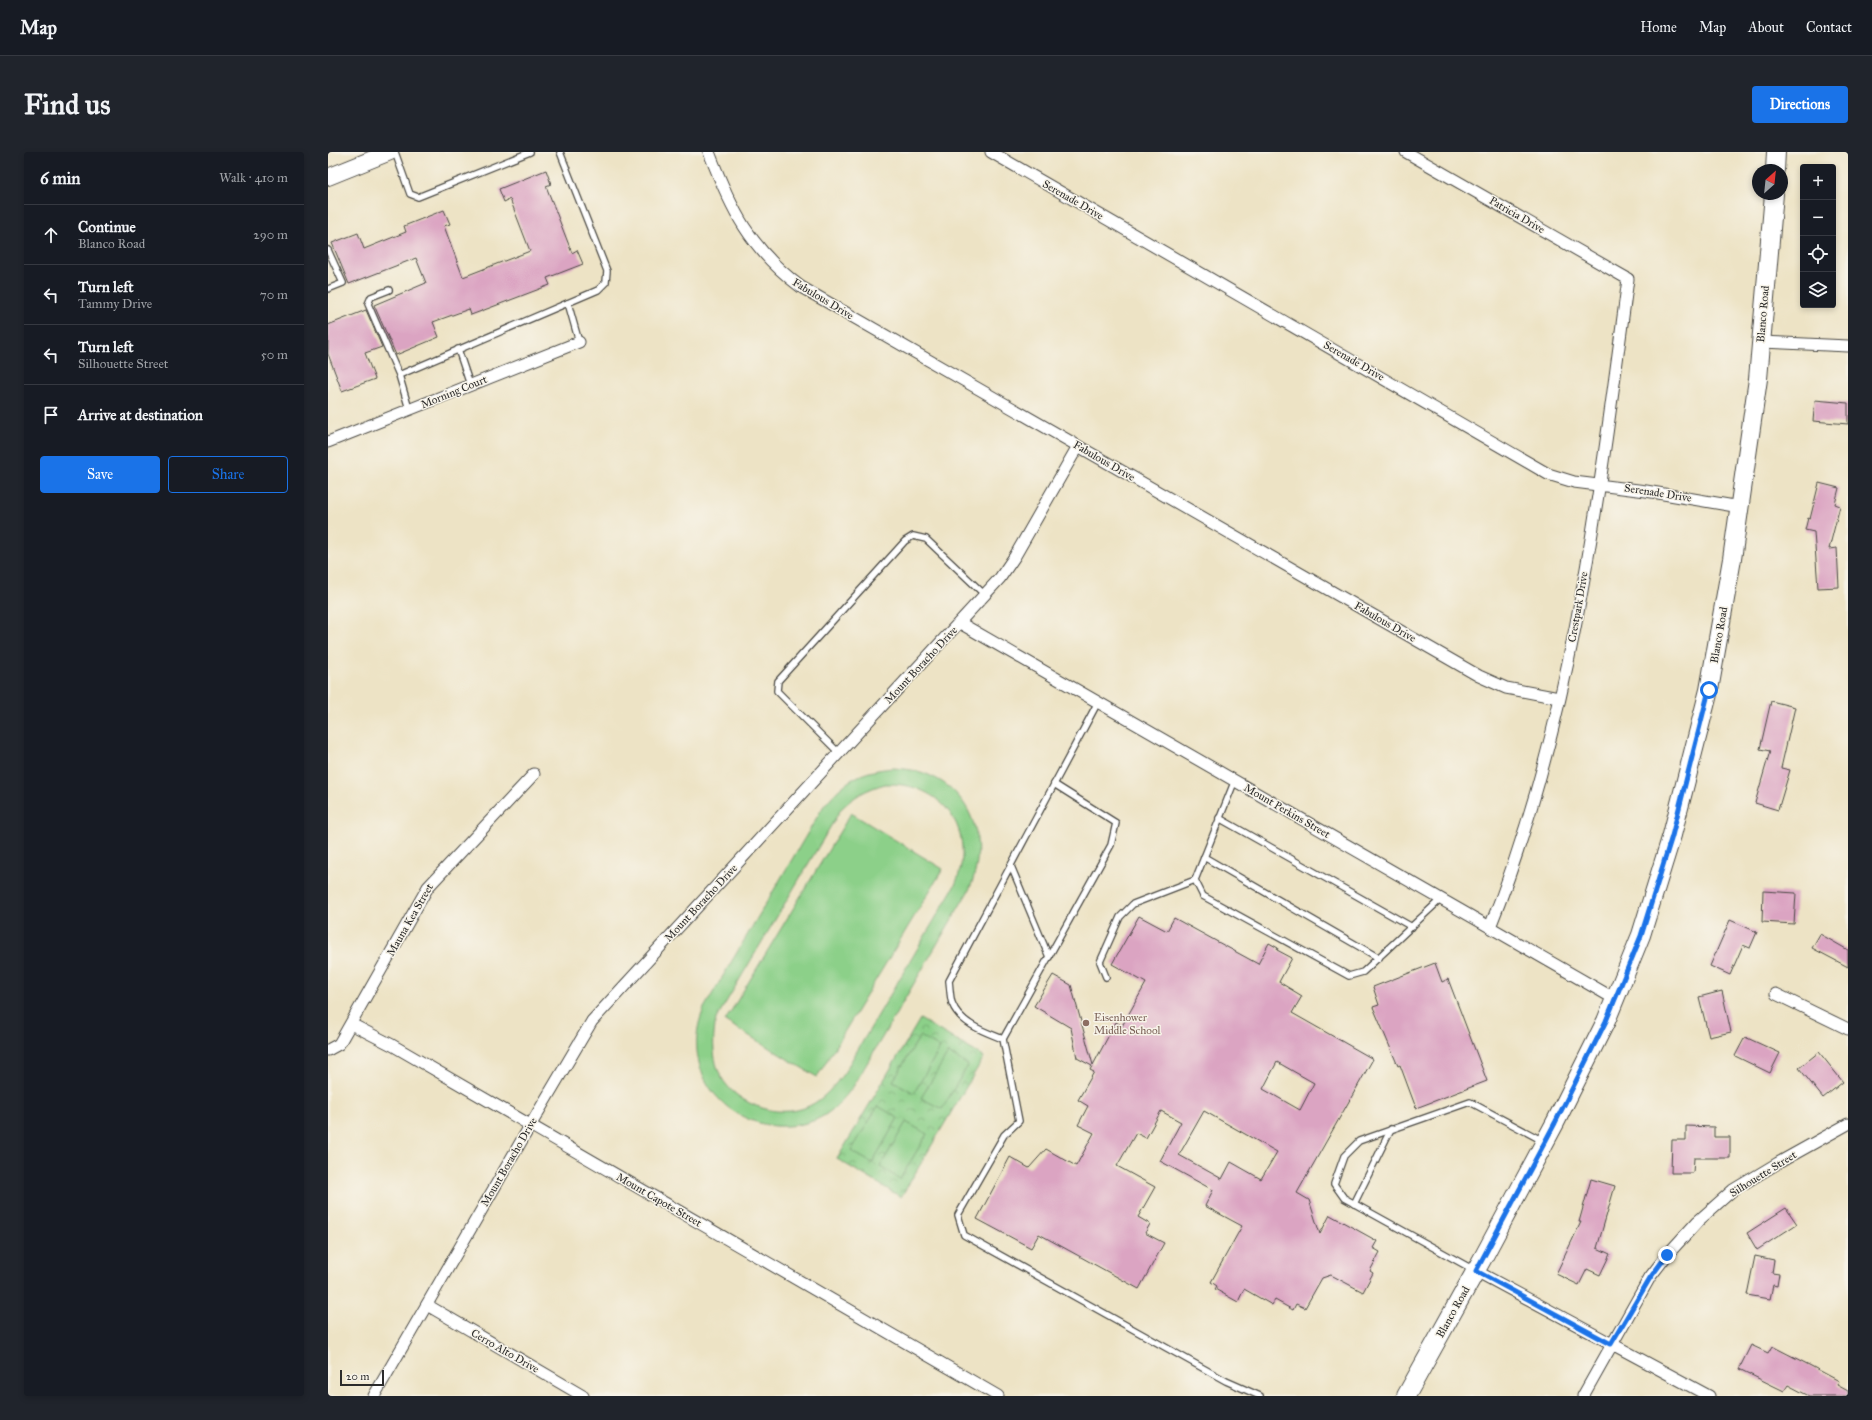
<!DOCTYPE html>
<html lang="en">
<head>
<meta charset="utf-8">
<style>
  body { margin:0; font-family:"IM FELL Great Primer",serif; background:#20242c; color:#f1f3f6 }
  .controls { position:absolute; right:12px; top:12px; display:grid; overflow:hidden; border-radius:4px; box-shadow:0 2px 6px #0003 }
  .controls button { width:36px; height:36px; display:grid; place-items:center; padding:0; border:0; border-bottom:1px solid #363941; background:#171b24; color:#f1f3f6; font:20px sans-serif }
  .compass { position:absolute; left:1424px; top:12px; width:36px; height:36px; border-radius:50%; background:#171b24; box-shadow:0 2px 6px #0003; rotate:27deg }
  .scale { position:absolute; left:12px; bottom:10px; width:44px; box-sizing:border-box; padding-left:4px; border:2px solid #2b2b2b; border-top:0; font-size:11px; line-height:14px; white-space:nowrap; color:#2b2b2b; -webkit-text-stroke:3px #f7f3e8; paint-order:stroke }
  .stop { position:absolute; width:12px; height:12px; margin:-9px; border:3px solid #1a73e8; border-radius:50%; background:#fff }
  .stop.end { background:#1a73e8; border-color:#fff; box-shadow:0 1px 4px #0008 }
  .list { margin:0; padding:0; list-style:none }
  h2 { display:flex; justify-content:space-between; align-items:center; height:52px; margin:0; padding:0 16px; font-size:17px }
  h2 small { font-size:13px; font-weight:400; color:#9ea1a6 }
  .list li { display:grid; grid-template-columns:26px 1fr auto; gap:12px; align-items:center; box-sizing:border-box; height:60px; padding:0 16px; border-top:1px solid #363941 }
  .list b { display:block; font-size:15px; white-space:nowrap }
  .list p { margin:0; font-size:13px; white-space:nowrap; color:#9ea1a6 }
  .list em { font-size:13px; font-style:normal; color:#9ea1a6 }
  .actions { display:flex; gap:8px; padding:12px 16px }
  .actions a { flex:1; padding:9px 0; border:1px solid #1a73e8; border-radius:4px; text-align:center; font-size:14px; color:#1a73e8 }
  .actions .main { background:#1a73e8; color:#fff }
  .icon { flex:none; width:22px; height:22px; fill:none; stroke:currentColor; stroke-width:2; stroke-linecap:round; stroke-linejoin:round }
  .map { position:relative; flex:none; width:1520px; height:1244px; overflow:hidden; border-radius:4px }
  header { display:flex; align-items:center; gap:24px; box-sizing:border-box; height:56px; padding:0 20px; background:#171b24; border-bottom:1px solid #363941 }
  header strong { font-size:19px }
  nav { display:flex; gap:22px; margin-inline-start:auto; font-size:14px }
  .intro { display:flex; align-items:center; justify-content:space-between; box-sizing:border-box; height:96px; padding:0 24px }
  h1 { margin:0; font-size:28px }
  .button { padding:10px 18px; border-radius:4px; background:#1a73e8; color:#fff; font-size:14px; font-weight:700 }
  main { display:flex; gap:24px; padding:0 24px }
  aside { flex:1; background:#171b24; border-radius:4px; box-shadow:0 2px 6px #0003 }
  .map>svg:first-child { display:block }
</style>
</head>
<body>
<header>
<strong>Map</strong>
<nav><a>Home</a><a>Map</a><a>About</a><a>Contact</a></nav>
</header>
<div class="intro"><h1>Find us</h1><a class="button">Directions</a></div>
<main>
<aside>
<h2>6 min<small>Walk · 410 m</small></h2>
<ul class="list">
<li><svg class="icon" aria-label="ahead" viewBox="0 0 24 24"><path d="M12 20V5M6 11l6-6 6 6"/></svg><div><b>Continue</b><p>Blanco Road</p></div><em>290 m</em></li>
<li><svg class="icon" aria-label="left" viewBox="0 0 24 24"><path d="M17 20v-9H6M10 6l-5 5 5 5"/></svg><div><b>Turn left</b><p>Tammy Drive</p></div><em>70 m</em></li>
<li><svg class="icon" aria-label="left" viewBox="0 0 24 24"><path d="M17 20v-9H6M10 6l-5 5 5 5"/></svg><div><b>Turn left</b><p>Silhouette Street</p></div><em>50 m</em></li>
<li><svg class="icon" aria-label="arrive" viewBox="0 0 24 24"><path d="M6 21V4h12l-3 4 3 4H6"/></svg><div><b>Arrive at destination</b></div></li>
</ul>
<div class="actions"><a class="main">Save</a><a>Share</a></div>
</aside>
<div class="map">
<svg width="1520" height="1244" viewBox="0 0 1520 1244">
  <defs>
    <pattern id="park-crowns" width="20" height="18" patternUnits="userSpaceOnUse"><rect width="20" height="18" fill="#8cd089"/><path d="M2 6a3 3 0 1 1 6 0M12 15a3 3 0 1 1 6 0" fill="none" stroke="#73a970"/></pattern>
  </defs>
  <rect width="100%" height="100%" fill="#f7f3e8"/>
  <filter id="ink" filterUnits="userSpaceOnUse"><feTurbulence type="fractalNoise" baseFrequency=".025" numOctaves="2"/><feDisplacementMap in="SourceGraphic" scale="8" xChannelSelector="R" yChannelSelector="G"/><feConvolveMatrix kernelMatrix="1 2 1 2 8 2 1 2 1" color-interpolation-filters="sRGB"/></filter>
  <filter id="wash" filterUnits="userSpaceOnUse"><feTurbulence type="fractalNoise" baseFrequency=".012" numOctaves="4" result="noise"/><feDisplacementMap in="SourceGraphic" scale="16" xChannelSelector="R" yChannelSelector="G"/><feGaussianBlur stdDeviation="0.9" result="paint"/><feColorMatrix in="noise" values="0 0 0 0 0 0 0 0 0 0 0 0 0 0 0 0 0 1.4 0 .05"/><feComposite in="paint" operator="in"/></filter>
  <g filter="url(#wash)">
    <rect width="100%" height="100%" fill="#ede3c5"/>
    <polygon fill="url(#park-crowns)" stroke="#5c7e5a" points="592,867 656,905 573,1045 509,1007"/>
    <g fill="#8cd089" stroke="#5c7e5a" fill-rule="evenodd">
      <path d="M565,616C578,617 591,618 603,624C648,644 660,696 641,738L525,935C517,945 509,955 497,963C483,972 464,975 447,974C398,969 361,927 370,876C371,869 374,862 376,856L495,655C516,629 531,619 565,616ZM557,632C615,630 650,679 627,733L516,921C506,934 496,947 481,954C450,969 402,951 390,918C384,900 385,885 388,867L513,657C526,644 539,637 557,632Z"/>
      <polygon points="523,661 615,717 489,925 397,869"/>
      <polygon points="592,884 612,896 586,941 565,929"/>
      <polygon points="620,901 640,913 614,957 593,946"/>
      <polygon points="550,954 570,966 544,1011 523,999"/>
      <polygon points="578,970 599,982 572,1027 552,1015"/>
    </g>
    <g id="blocks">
      <g fill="#dba4c2" fill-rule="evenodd">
        <polygon points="218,18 223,32 218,34 244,101 249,98 255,112 219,126 222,133 143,163 141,157 105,170 111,185 68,203 46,153 98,131 88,106 21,132 4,91 30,81 36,97 78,80 76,74 116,58 122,72 116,74 135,125 202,99 182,47 176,50 171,37"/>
        <polygon points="38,158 54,195 37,201 47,227 14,239 0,202 0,173"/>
        <polygon points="1487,248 1520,251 1520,272 1485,269"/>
        <polygon points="1491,331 1511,336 1507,352 1512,354 1501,397 1509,396 1511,435 1490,436 1486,380 1477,378 1480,366 1482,367"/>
        <polygon points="1443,549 1467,555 1453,616 1462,618 1450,658 1427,651 1442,599 1432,597"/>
        <polygon points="1435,739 1468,741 1466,772 1434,770"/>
        <path d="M811,764L839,779L846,766L930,812L941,791L950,796L949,798L964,806L951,830L974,844L964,861L1045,907L969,1041L981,1048L992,1082L1002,1063L1049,1089L1045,1096L1052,1100L1042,1119L1045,1121L1035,1140L1003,1123L994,1126L977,1156L968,1152L965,1158L947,1148L944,1153L916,1137L910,1150L887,1137L889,1134L883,1130L914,1074L877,1054L885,1038L832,1009L853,970L833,959L818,986L808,981L789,1014L827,1035L810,1065L822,1072L817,1081L836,1091L811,1137L711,1082L703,1096L649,1067L682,1005L701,1016L718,997L748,1014L766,981L750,973L760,954L750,948L766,920L762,918L764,914L749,906L743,876L706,854L725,823L743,833L765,913L788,870L794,874L818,831L784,812ZM949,910L986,931L972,958L935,937ZM876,959L949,1000L933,1027L903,1010L894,1027L851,1003Z"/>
        <polygon points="1402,768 1429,780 1422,796 1415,793 1402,823 1382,814"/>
        <polygon points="1492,782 1520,798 1520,815 1484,796"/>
        <polygon points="1107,811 1114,830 1120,827 1159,929 1088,956 1072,913 1070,914 1045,855 1051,853 1045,835"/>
        <polygon points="1394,839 1403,880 1381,885 1371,845"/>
        <polygon points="1417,885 1452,901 1442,921 1407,904"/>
        <polygon points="1491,900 1515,930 1495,946 1471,916"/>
        <polygon points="1358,974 1386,975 1386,985 1402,985 1402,1006 1366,1006 1365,1021 1343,1021 1344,988 1358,988"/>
        <polygon points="1263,1027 1287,1034 1269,1096 1282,1102 1272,1123 1259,1117 1251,1133 1228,1122 1253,1070 1251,1070"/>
        <polygon points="1458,1056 1469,1072 1429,1098 1419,1081"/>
        <polygon points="1427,1104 1446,1108 1444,1121 1451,1122 1449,1134 1445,1133 1442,1147 1419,1143"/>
        <polygon points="1423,1193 1440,1201 1444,1194 1485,1215 1511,1229 1509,1233 1520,1239 1520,1244 1481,1244 1460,1233 1456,1239 1411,1217"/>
      </g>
    </g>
  </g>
  <g filter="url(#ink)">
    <use href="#blocks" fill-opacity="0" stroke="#484742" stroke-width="1"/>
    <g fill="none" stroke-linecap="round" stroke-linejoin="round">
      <g stroke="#484742" stroke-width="8">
        <g id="service">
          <polyline points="67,0 82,42 90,45 202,0"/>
          <polyline points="0,98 15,131 0,137"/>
          <polyline points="61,138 43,145 40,152 71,223 270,138 278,130 279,119 232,0"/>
          <polyline points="240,151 251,190"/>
          <polyline points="130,197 142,233"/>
          <polyline points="71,223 81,257"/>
          <path d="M770,550L621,829C622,836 622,845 624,851C632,872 657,880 675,887L691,969L676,983L630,1063L636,1083L898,1229L932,1244"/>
          <polyline points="511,601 449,539 450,529 577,389 585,384 598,387 657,443"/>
          <polyline points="907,628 867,728 875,744 1021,824 1035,820 1113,747"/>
          <polyline points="891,666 1084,775"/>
          <polyline points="876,705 1051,806"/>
          <polyline points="683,714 721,805"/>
          <polyline points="778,825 772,810 792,765 805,752 867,728"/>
          <polyline points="675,887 783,693 788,671 726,632"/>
          <polyline points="1026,1052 1063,977"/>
          <polyline points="1146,1118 1016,1046 1006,1032 1016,1004 1031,989 1142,950 1215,989"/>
        </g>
      </g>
      <g stroke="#484742" stroke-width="13">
        <g id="minor">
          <path d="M381,0C403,57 422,97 473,135L1151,524L1178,536L1231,546"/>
          <polyline points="663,0 1220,322 1246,330 1318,339 1412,355"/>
          <path d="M1078,0L1300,127C1271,344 1244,571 1162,775"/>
          <polyline points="1433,190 1520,194"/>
          <polyline points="0,290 251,190"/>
          <polyline points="632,471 1287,847"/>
          <polyline points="1448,842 1520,877"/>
          <polyline points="23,872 64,893 670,1244"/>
          <polyline points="0,898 11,892 100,735 206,622"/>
          <polyline points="1148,1119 1381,1244"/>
          <polyline points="99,1153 255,1244"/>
          <polyline points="46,1244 202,974 264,869 672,426 687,404 750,294"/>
          <polyline points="1255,1244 1322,1125 1339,1103 1370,1069 1405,1038 1450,1011 1520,972"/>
        </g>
      </g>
      <g stroke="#484742" stroke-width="18">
        <polyline id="secondary" points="0,25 62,0"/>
      </g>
      <g stroke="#484742" stroke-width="20">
        <g id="primary">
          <polyline points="1447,18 1448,0"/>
          <polyline points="1078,1244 1157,1102 1227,971 1278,869 1313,783 1344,683 1381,538 1404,407 1430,227 1446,42"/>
        </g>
      </g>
      <use href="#service" stroke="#fff" stroke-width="5.5"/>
      <use href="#minor" stroke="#fff" stroke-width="11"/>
      <use href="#secondary" stroke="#fff" stroke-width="16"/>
      <use href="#primary" stroke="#fff" stroke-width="18"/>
    </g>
  </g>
  <g fill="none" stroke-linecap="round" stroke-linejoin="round" filter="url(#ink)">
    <polyline stroke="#1a73e8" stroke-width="5" points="1339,1103 1322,1126 1283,1192 1148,1119 1227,971 1278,869 1313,784 1344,684 1381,538"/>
  </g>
  <circle fill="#8d6e63" stroke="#f7f3e8" stroke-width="1.5" cx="758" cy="871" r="4"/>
  <g text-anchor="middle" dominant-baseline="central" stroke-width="3" stroke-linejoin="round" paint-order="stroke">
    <g font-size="11" fill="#2b2b2b" stroke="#f7f3e8">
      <text transform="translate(745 48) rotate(30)">Serenade Drive</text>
      <text transform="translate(1189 63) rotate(30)">Patricia Drive</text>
      <text transform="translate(495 147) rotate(31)">Fabulous Drive</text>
      <text transform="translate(1435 162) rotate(-85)">Blanco Road</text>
      <text transform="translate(1026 209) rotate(30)">Serenade Drive</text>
      <text transform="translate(126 240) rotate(-22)">Morning Court</text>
      <text transform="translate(776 309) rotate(30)">Fabulous Drive</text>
      <text transform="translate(1330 341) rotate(9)">Serenade Drive</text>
      <text transform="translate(1250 455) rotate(-80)">Crestpark Drive</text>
      <text transform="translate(1057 470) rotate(30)">Fabulous Drive</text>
      <text transform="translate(1391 483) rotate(-80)">Blanco Road</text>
      <text transform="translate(593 513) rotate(-47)">Mount Boracho Drive</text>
      <text transform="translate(959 659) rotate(30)">Mount Perkins Street</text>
      <text transform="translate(373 751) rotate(-47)">Mount Boracho Drive</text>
      <text transform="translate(82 768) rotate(-60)">Mauna Kea Street</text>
      <text transform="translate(181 1010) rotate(-60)">Mount Boracho Drive</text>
      <text transform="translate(1435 1022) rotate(-32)">Silhouette Street</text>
      <text transform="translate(331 1048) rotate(30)">Mount Capote Street</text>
      <text transform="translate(1125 1160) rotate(-61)">Blanco Road</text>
      <text transform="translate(177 1199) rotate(30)">Cerro Alto Drive</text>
    </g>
    <g font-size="11" fill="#785e54" stroke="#f7f3e8" text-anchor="start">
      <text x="766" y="865">Eisenhower<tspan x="766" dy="13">Middle School</tspan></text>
    </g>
  </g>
</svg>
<div class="controls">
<button>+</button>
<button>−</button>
<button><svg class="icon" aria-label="locate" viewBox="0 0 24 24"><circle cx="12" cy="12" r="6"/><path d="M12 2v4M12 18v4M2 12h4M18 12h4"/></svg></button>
<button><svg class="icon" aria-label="layers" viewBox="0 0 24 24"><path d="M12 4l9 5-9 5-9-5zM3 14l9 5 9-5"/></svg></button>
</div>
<svg class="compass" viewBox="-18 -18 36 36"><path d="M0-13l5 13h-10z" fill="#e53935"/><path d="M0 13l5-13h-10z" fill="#9ea1a6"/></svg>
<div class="scale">20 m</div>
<div class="stop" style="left:1381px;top:538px"></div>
<div class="stop end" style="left:1339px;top:1103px"></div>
</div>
</main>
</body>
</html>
